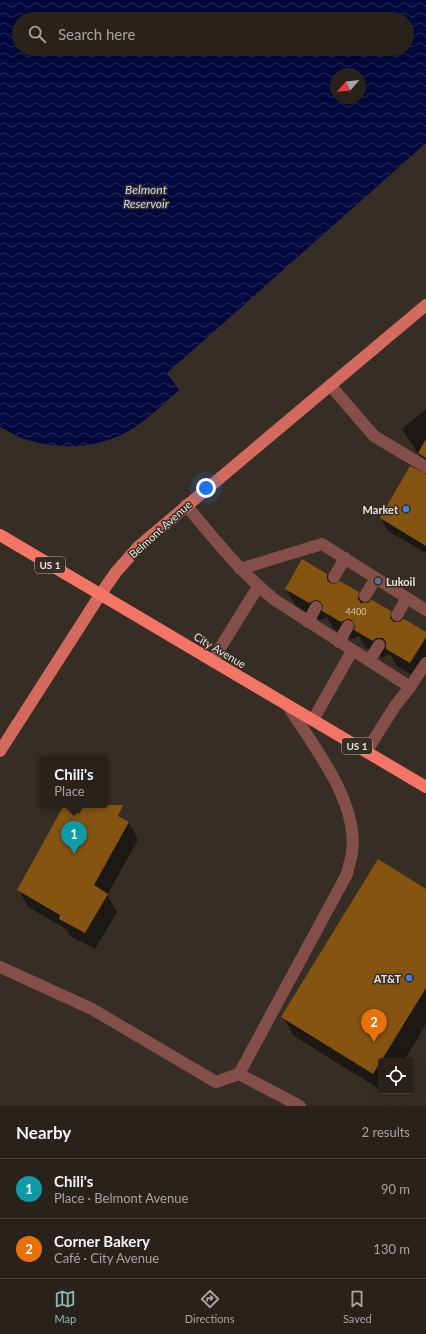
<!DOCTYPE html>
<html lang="en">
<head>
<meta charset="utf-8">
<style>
  body { margin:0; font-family:Lato,sans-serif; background:#342f28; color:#f1f3f6 }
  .controls { position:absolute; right:12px; bottom:12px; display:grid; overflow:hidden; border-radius:4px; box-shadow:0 4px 16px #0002 }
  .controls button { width:36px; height:36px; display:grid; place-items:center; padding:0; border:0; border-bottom:1px solid #443f3a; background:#28221b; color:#f1f3f6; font:20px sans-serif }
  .compass { position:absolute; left:330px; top:68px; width:36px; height:36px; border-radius:50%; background:#28221b; box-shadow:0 4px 16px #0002; rotate:242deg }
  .you { position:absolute; left:206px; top:488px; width:14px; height:14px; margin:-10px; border:3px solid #fff; border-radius:50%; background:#1a73e8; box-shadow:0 0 0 6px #1a73e833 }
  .badge { display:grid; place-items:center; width:26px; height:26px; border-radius:50%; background:#8bbbb9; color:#fff; font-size:13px; font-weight:700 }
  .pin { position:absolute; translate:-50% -33px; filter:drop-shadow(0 1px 2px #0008) }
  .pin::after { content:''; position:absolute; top:21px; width:14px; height:12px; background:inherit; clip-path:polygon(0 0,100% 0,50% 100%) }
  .popup { position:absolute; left:40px; top:756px; width:68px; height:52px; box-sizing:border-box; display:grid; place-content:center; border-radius:4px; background:#28221b; filter:drop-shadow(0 1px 3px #0005); font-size:13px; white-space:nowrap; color:#a5a4a3 }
  .popup b { font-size:15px; color:#f1f3f6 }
  .popup::after { content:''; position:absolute; left:50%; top:100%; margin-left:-8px; border:8px solid transparent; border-top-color:#28221b }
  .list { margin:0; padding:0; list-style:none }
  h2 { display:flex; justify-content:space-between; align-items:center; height:52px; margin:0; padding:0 16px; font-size:17px }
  h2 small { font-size:13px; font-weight:400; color:#a5a4a3 }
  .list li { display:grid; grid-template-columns:26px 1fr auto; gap:12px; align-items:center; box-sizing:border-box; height:60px; padding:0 16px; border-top:1px solid #443f3a }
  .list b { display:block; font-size:15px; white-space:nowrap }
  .list p { margin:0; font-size:13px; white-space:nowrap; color:#a5a4a3 }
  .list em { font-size:13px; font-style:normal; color:#a5a4a3 }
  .icon { flex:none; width:22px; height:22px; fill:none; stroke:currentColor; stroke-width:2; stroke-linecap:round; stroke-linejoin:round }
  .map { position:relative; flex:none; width:426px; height:1106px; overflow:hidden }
  .search { position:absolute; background:#28221b; box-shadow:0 4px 16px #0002; left:12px; right:12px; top:12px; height:44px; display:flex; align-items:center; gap:10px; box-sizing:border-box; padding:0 14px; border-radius:22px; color:#a5a4a3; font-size:15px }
  .sheet { height:172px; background:#28221b }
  nav { display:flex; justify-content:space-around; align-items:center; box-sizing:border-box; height:56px; border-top:1px solid #443f3a; background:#28221b; font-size:11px; color:#a5a4a3 }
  nav a { display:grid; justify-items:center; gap:2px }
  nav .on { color:#8bbbb9 }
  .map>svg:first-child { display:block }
</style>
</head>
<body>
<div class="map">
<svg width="426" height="1106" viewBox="0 0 426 1106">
  <defs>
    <pattern id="water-waves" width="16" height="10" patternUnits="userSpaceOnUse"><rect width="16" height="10" fill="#01093e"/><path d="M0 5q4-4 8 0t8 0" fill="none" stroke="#262d59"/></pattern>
  </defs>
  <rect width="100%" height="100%" fill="#362d24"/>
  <path fill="url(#water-waves)" fill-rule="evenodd" d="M0,0H426V143L167,373L179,390C165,402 152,415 137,426C105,448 64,451 28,440C18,438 9,431 0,427ZM19,19H407V49H19ZM336,74H360V98H336Z"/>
  <g fill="#0007">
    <polygon points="426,409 426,466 402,429"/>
    <polygon points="426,475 426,553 388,531 381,518"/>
    <polygon points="327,574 333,585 358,593 364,604 390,612 396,623 426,633 426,676 423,675 420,680 397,666 391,655 386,655 383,658 365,647 359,636 352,639 333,628 327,617 320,620 296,606 286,589"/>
    <polygon points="86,805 97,805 129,823 138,840 107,895 117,912 95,949 70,936 66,929 28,907 19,890 79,815"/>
    <polygon points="426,890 426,1024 404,1061 381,1061 381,1090 294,1036 283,1017"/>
  </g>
  <g fill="#855410">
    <polygon points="426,439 426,458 418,453"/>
    <polygon points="410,466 426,474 426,546 380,518"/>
    <polygon points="302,559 327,574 327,580 330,583 334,584 340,581 359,592 358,599 361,603 368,603 372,600 391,611 390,618 394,622 400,622 404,619 426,632 426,637 410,663 386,649 386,642 383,638 376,638 373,641 354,630 355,626 352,620 348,619 341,622 322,611 323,606 320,601 315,600 309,603 285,589"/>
    <polygon points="64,805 79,814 84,805 123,805 118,816 129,822 94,885 108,894 85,933 59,919 60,915 17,890"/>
    <polygon points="378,859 426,889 426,988 373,1074 281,1017"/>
  </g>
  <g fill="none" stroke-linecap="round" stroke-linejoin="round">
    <g stroke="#834f48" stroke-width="12">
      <polyline points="330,385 374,436 426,467"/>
      <path d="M186,505C214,539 241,573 275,600L410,687L395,706L366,752"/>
      <polyline points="240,569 322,544 426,610"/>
      <polyline points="334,577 345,558"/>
      <polyline points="365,596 376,578"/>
      <polyline points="397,615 407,598"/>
      <polyline points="308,622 316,607"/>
      <polyline points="339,642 348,626"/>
      <polyline points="212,661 258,587"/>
      <polyline points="369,661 379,645"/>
      <polyline points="410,687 426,663"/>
      <polyline points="313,720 352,651"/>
      <path d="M0,967L92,1009L216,1082L239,1074L347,874C348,867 351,860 352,853C359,802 314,747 288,706"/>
      <polyline points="239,1074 300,1106"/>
    </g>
    <polyline stroke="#d46a5d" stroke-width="12" points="0,751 100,595 116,572 139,546 426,305"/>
    <polyline stroke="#f47465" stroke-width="12" points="0,535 426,787"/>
  </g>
  <g fill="#3f7fe0" stroke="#362d24" stroke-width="1.5">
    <circle cx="406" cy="509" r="4"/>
    <circle cx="409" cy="978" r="4"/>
  </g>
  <circle fill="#5c6f8a" stroke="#362d24" stroke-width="1.5" cx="378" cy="581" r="4"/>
  <g text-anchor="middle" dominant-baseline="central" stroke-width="3" stroke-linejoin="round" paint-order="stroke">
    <g font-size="9" fill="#d2c1ab">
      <text x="356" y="611">4400</text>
    </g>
    <g fill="#362d24" stroke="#b5aea7" stroke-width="1">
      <rect x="35" y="557" width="30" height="16" rx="3"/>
      <rect x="342" y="738" width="30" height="16" rx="3"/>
    </g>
    <g font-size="10" font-weight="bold" fill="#ebe5df">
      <text x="50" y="565">US 1</text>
      <text x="357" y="746">US 1</text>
    </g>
    <g font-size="11" font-weight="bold" fill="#ebe5df" stroke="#362d24" text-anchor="end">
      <text x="398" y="509">Market</text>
      <text x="386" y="581" text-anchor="start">Lukoil</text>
      <text x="401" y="978">AT&amp;T</text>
    </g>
    <g font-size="11" fill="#ebe5df" stroke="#362d24">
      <text transform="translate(160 529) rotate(-42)">Belmont Avenue</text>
      <text transform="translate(220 650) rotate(31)">City Avenue</text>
    </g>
    <g font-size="12" font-style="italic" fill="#c6d7fa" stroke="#362d24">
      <text x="146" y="189">Belmont<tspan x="146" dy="14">Reservoir</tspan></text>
    </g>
  </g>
</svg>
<div class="controls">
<button><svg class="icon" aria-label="locate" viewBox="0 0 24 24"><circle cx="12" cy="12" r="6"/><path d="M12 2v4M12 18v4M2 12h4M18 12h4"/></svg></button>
</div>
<svg class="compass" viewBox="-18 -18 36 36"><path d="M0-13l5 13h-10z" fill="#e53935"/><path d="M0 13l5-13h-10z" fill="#a5a4a3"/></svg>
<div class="you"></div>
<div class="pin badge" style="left:74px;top:854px;background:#0f9aa8">1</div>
<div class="popup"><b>Chili's</b>Place</div>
<div class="pin badge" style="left:374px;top:1042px;background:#e8710a">2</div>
<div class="search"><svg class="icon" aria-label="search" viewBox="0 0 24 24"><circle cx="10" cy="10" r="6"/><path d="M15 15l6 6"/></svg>Search here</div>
</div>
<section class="sheet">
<h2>Nearby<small>2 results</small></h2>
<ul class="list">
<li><span class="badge" style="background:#0f9aa8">1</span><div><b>Chili's</b><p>Place · Belmont Avenue</p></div><em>90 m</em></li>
<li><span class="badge" style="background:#e8710a">2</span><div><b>Corner Bakery</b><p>Café · City Avenue</p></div><em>130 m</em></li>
</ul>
</section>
<nav>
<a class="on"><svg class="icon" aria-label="map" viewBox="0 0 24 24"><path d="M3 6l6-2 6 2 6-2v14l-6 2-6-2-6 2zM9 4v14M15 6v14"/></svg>Map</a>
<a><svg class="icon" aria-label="directions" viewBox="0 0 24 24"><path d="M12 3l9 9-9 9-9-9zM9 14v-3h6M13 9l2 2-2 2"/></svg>Directions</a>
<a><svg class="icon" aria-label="saved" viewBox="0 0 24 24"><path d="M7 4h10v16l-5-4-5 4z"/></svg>Saved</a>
</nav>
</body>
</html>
